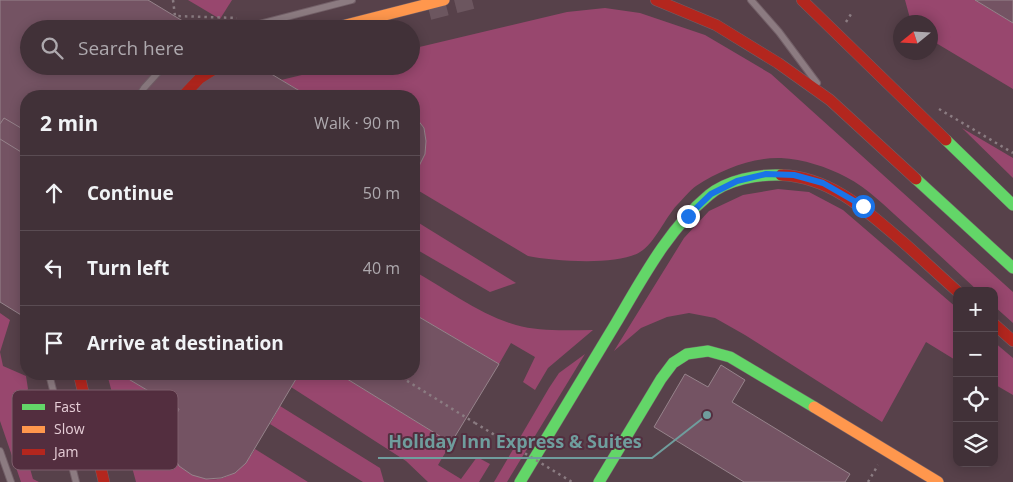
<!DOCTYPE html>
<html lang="en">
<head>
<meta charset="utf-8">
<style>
  body { margin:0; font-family:"Open Sans",sans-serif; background:#4c3d43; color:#f1f3f6 }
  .controls { position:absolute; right:15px; bottom:15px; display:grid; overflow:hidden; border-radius:10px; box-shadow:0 2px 12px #0003 }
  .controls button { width:45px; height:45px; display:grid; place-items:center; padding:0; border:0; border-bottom:1px solid #5a4c53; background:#413138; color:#f1f3f6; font:25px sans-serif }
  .compass { position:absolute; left:893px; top:15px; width:45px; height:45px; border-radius:50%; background:#413138; box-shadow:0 2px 12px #0003; rotate:252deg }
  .stop { position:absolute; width:15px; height:15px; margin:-11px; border:4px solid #1a73e8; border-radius:50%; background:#fff }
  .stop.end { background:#1a73e8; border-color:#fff; box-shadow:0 1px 5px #0008 }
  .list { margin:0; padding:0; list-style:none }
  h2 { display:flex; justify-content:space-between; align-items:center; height:65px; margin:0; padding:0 20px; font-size:21px }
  h2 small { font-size:16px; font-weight:400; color:#aea9ae }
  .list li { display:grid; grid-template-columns:32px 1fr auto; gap:15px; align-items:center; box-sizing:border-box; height:75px; padding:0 20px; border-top:1px solid #5a4c53 }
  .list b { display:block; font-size:19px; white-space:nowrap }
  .list em { font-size:16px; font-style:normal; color:#aea9ae }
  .icon { flex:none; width:28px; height:28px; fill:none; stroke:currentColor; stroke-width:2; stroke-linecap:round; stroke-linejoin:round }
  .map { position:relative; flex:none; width:1013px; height:482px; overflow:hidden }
  .search { position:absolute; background:#413138; box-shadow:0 2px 12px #0003; left:20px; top:20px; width:400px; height:55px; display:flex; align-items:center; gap:12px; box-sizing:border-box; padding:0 18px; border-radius:28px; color:#aea9ae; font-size:19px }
  .panel { position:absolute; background:#413138; box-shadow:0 2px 12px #0003; left:20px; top:90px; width:400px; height:290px; border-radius:20px }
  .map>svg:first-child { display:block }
</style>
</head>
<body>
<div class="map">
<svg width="1013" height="482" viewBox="0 0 1013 482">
  <rect width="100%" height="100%" fill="#57414a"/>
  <g fill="#98476e">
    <polygon points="188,0 232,0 220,19"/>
    <polygon points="905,0 975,0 1013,23 1013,89 931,40 930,22 911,22"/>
    <path d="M605,8L640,13L705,35L771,74L1013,292V323L994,306V291H978C954,269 930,246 905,224C887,208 868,188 846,177C827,167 803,159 781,158C752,157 720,170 696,186C689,191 683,199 677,205C665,218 655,243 640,252C618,266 553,261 528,256L414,188V176L425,154L426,141L424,128L414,115V96H308L281,80L339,66H411V49L567,12Z"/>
    <polygon points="962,128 1013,158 1013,178"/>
    <polygon points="778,189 809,192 843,210 957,308 957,361 926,342 882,422 745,335 715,318 689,313 667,317 641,328 614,351 684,238 709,211 743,195"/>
    <polygon points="414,220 516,283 490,292 414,248"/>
    <path d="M414,271C446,289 480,315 516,325C540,332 568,330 593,330L548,368L535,390L523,382L535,357L511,343L499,364L414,314Z"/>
    <polygon points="0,313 10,320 0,352 3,366 26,376 28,389 14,410 18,421 38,433 42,446 29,465 33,479 39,482 21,482 0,421"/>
    <polygon points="994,342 1013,358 1013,395 994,384"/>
    <polygon points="585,354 507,482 494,482 549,388 559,373"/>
    <path d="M107,374H120L179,409C171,427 168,434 172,453C179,458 201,477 207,479C229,482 245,466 255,449L308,482H136Z"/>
    <polygon points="299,374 339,374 451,443 438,465 461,479 477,457 490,464 479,482 428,482 406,461 291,387"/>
    <polygon points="280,406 380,468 384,482 363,482 270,424"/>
  </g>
  <g fill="#745363" stroke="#96838b">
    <polygon points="0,0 148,0 196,29 29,29 29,66 258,66 308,96 26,96 26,318 0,302"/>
    <polygon points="975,0 1013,0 1013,23"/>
    <polygon points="414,115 424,128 426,141 425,154 414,176"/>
    <polygon points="4,118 26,131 26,155 0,139 0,124"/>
    <polygon points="414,314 499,364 451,443 339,374 414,374"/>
    <polygon points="721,365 745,380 732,402 850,474 845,482 744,482 654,427 685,374 708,387"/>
    <polygon points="120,374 299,374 246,463 235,473 221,478 206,479 192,475 179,466 172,453 169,439 172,425 179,409"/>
  </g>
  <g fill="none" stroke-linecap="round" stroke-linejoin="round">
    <polyline stroke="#6c565f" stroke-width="18" stroke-dasharray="18 9" stroke-linecap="butt" points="429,11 472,0"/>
    <g stroke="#725f67" stroke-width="8">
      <g id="lane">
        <polyline points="751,0 779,32 817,83"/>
        <polyline points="240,29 352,0"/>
        <polyline points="139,96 144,88 164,66"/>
        <polyline points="49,374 76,482"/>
        <polyline points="0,451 11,482"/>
        <polyline points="71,460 86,423"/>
      </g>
    </g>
    <g stroke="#725f67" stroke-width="12">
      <g id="fast">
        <polyline points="946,140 1013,205"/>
        <polyline points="916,179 1013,268"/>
        <path d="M520,482C552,429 584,376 616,323C642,279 669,228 709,195C727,180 758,174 781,175"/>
        <polyline points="599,482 661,379 673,363 687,354 708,351 730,357 814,407"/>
      </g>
    </g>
    <g stroke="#725f67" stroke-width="12">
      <g id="slow">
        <polyline points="330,29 444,0"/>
        <polyline points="814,407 938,482"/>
      </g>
    </g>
    <g stroke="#725f67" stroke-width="12">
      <g id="jam">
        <polyline points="656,0 716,25 778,63 830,100 916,179"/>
        <polyline points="802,0 946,140"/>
        <polyline points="183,96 200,78 219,66"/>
        <path d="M781,175C831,177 867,211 903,242C921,258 939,275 957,291"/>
        <polyline points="994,324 1013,341"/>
        <polyline points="79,374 104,482"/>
      </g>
    </g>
    <g stroke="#8b7c82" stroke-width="2.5" stroke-dasharray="2.5 4" stroke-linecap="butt">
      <polyline points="173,0 175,16 237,18"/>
      <polyline points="846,22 853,11"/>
      <polyline points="939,109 1013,153"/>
      <polyline points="396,374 475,423"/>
      <polyline points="868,482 878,465"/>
    </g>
    <use href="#lane" stroke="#8c7b81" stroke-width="6"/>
    <use href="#fast" stroke="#63d668" stroke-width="11"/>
    <use href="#slow" stroke="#ff974d" stroke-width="11"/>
    <use href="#jam" stroke="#b3261e" stroke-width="11"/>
    <polyline stroke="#8b7c82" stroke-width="2.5" stroke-dasharray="2.5 4" stroke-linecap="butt" points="475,423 572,482"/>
  </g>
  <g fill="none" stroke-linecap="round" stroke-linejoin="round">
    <polyline stroke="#1a73e8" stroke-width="6" points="688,216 711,194 737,181 766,174 794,175 823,183 863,206"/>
  </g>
  <rect x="12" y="390" width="166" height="80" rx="8" fill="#532e3f" stroke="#7f5e6c" stroke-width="1"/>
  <rect x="22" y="404" width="23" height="6" fill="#63d668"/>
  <rect x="22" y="426" width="23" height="7" fill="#ff974d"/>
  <rect x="22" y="449" width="23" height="6" fill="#b3261e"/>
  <g font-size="14" fill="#e5cdd6">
    <text x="54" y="412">Fast</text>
    <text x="54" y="434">Slow</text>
    <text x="54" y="457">Jam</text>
  </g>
  <path fill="none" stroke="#6f9d9d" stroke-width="2" d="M707 415L652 458H378"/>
  <circle fill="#6f9d9d" stroke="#532e3f" stroke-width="2" cx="707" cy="415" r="5"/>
  <g font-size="18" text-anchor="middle" font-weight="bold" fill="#6f9d9d" stroke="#532e3f" stroke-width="4" stroke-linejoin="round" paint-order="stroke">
    <text x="515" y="448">Holiday Inn Express &amp; Suites</text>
  </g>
</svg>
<div class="controls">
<button>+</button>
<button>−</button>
<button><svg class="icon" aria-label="locate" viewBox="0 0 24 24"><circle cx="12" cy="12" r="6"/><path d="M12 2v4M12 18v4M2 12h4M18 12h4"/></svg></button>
<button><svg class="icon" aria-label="layers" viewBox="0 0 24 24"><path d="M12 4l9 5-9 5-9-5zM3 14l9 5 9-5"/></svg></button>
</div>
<svg class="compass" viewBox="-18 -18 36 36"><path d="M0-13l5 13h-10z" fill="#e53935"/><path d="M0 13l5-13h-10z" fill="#aea9ae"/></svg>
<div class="stop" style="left:863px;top:206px"></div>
<div class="stop end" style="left:688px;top:216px"></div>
<div class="search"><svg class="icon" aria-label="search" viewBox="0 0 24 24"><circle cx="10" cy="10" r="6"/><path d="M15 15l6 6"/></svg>Search here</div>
<section class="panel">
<h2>2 min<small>Walk · 90 m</small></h2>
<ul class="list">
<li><svg class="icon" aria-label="ahead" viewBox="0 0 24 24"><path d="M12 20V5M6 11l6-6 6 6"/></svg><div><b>Continue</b></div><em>50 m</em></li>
<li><svg class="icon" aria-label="left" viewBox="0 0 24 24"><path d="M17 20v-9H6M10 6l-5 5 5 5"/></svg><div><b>Turn left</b></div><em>40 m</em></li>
<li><svg class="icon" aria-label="arrive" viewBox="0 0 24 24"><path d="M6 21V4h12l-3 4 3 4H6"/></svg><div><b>Arrive at destination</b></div></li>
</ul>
</section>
</div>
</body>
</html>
